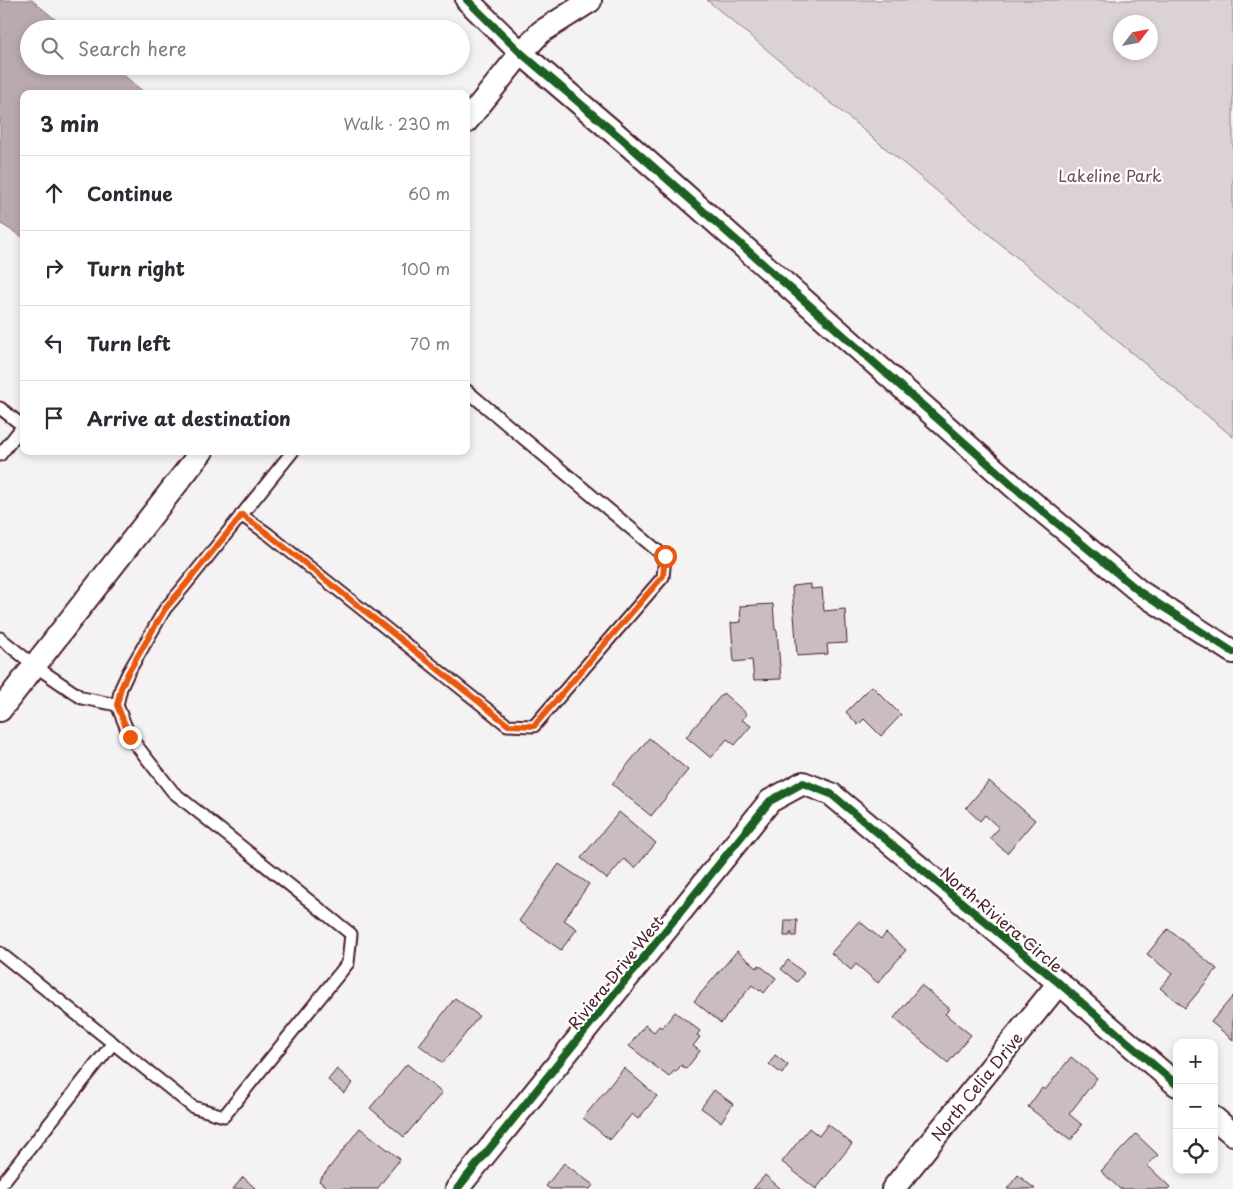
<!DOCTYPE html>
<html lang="en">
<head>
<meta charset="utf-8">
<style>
  body { margin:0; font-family:"Playpen Sans",sans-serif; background:#f2f2f3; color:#2b2b33 }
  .controls { position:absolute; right:15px; bottom:15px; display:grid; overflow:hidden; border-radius:10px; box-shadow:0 2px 8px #0003 }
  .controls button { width:45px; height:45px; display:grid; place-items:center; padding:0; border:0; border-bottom:1px solid #e1e1e2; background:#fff; color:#2b2b33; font:25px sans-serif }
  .compass { position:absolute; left:1113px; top:15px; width:45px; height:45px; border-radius:50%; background:#fff; box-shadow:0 2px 8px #0003; rotate:58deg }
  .stop { position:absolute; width:15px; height:15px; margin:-11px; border:4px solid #ea580c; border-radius:50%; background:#fff }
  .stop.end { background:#ea580c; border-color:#fff; box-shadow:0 1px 5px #0008 }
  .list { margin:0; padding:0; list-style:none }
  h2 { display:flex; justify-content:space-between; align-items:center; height:65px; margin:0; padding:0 20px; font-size:21px }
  h2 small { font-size:16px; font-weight:400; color:#7c7c81 }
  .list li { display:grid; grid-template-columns:32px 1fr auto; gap:15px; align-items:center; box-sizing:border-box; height:75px; padding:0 20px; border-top:1px solid #e1e1e2 }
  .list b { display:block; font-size:19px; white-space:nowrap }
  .list em { font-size:16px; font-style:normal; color:#7c7c81 }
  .icon { flex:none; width:28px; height:28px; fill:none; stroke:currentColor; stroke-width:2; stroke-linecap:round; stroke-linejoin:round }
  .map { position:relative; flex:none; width:1233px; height:1189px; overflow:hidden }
  .search { position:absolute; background:#fff; box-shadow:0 2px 8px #0003; left:20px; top:20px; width:450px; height:55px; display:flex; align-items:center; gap:12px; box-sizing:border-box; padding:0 18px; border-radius:28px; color:#7c7c81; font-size:19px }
  .panel { position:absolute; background:#fff; box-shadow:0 2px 8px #0003; left:20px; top:90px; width:450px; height:365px; border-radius:10px }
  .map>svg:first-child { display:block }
</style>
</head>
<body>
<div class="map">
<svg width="1233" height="1189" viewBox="0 0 1233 1189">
  <rect width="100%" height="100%" fill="#f4f2f2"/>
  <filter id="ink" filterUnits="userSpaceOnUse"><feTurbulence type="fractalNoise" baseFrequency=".02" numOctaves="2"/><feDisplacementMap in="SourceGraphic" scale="10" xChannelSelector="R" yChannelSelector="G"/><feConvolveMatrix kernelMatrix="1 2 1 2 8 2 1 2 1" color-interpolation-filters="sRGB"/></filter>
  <g filter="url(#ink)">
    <path fill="#dbd2d5" stroke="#927880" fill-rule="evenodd" d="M707,0H1233V437ZM1120,22H1150V52H1120Z"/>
    <polygon fill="#baa9ae" stroke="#8d727a" points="0,0 32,0 67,29 29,29 29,66 113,66 146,94 24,94 24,238 1,224 0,225"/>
    <g fill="#cabdc1" stroke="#4a1f2b">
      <polygon points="811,584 811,589 822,588 824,611 845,609 847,643 827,644 828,654 797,656 792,586"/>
      <polygon points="773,604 775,630 777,630 781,679 754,680 752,660 734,662 731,623 741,622 740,606"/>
      <polygon points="872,686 901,715 881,736 864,719 858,725 846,712"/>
      <polygon points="723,693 747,714 742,720 751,726 735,745 727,739 711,758 686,737"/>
      <polygon points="649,738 688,770 651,816 612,784"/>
      <polygon points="989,781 1035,820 1007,853 990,838 999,828 985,815 980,821 966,808"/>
      <polygon points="619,812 656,843 635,868 624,859 607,879 581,858"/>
      <polygon points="559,864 589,884 564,920 577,929 561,950 519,921"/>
      <polygon points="785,920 797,920 796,936 792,936 792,933 790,933 790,936 784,936"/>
      <polygon points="859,921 881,939 886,933 906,950 878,983 856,964 851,970 831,953"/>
      <polygon points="1168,929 1217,969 1185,1008 1160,988 1172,974 1147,954"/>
      <polygon points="737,951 757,968 759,965 776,978 764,993 761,990 760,991 752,985 721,1023 694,1001"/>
      <polygon points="788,960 804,973 797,982 781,969"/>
      <polygon points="921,985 950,1009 945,1014 971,1035 948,1063 894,1018"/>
      <polygon points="1233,996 1233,1040 1211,1022"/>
      <polygon points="455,998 479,1016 443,1063 419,1045"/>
      <polygon points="675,1012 700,1031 697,1035 700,1037 693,1046 700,1051 686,1069 681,1065 676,1072 674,1071 669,1077 629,1046 645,1025 654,1032 659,1026 662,1028"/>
      <polygon points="775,1055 788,1065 782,1074 769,1064"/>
      <polygon points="1071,1057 1097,1078 1069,1114 1082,1125 1071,1140 1028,1107 1042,1088 1045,1090"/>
      <polygon points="407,1064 442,1093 404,1137 370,1108"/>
      <polygon points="624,1068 657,1096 638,1119 632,1114 610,1140 583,1118"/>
      <polygon points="337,1069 353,1083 344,1093 328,1080"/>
      <polygon points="714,1090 733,1104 721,1122 701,1108"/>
      <polygon points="828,1124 852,1144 816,1189 782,1162 809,1128 819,1136"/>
      <polygon points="360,1128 400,1159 377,1189 329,1189 319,1181"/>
      <polygon points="1136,1134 1158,1155 1147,1165 1170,1187 1168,1189 1120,1189 1101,1171"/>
      <polygon points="564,1163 593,1185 590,1189 550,1189 546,1186"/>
      <polygon points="765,1175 781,1189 753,1189"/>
      <polygon points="1018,1175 1035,1189 1007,1189"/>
      <polygon points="243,1177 255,1188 254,1189 233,1189"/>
    </g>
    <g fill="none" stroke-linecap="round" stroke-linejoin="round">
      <g stroke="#4a1f2b" stroke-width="15">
        <g id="lane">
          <polyline points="0,408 23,426 0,455"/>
          <polyline points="241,515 268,534 507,725 534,726 663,577 665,557 466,390"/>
          <polyline points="0,638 35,666 82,698 117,705 121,688 128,673 165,609 182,589 293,451"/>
          <polyline points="0,953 193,1107 224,1116 348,963 351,934 173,792 130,737 117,705"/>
          <polyline points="0,1186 113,1043"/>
        </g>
      </g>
      <g stroke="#4a1f2b" stroke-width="26">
        <g id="street">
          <polyline points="467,0 521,53 631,147 1028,499 1140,592 1233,652"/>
          <polyline points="466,122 521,53 541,32 590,1"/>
          <polyline points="0,710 202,451"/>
          <polyline points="1214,1118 1233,1134"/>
          <polyline points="457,1189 770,801 803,783 831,794 1059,983 1177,1085"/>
          <polyline points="893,1189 1059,983"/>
        </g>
      </g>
      <use href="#lane" stroke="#fff" stroke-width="11"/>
      <use href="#street" stroke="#fff" stroke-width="22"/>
      <g stroke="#fff" stroke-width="11">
        <g id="cycleway">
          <polyline points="467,0 521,53 631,147 1028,499 1140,592 1233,652"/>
          <polyline points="457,1189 770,801 803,783 831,794 1059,983 1177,1085"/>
        </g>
      </g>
      <use href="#cycleway" stroke="#1b5e20" stroke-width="8"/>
    </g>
  </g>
  <g fill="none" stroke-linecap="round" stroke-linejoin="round" filter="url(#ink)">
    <polyline stroke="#ea580c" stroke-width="6" points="130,737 117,705 121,688 128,673 165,609 182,589 242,515 268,534 508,725 534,726 663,576 665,556"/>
  </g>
  <g text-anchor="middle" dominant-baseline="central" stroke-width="4.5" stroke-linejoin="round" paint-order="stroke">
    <g font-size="16" fill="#6e4c56" stroke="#fff">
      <text x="1110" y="175">Lakeline Park</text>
    </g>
    <g font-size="16" fill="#4a1f2b" stroke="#fff">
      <text transform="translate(1002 919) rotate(40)">North Riviera Circle</text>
      <text transform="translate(615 972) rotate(-51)">Riviera Drive West</text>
      <text transform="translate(976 1086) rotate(-51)">North Celia Drive</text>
    </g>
  </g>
</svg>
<div class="controls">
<button>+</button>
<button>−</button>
<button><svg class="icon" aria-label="locate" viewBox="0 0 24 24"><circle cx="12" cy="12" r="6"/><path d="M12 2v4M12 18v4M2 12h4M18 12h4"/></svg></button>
</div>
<svg class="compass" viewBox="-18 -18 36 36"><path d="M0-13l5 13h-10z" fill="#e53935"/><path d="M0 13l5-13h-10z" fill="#7c7c81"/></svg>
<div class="stop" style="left:665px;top:556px"></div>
<div class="stop end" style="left:130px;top:737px"></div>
<div class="search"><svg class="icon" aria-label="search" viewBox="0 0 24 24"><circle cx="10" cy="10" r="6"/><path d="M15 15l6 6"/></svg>Search here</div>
<section class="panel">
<h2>3 min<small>Walk · 230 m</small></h2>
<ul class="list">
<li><svg class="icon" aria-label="ahead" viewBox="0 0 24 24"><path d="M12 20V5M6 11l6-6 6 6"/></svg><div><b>Continue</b></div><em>60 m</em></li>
<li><svg class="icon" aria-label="right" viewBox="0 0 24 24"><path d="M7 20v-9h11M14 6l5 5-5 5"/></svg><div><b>Turn right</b></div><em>100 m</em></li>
<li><svg class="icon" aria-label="left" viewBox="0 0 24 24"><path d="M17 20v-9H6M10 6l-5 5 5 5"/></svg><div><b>Turn left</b></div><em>70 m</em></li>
<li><svg class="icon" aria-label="arrive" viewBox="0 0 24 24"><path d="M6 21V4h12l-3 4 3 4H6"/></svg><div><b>Arrive at destination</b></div></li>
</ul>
</section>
</div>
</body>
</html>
